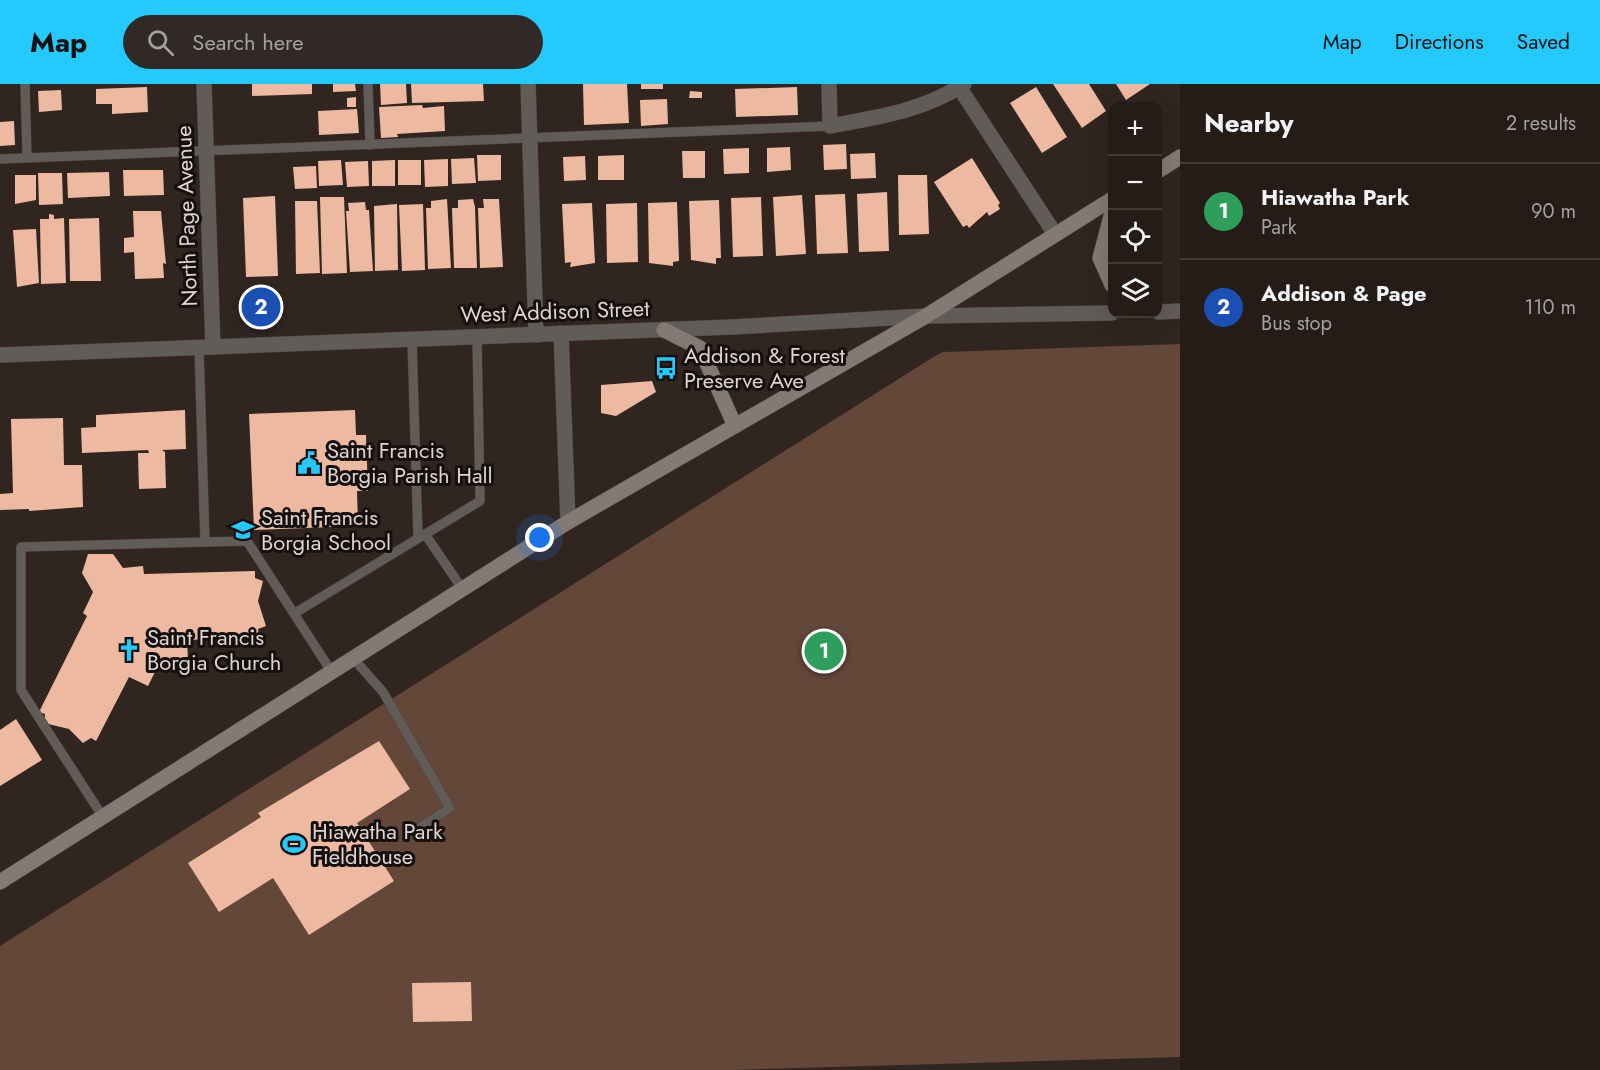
<!DOCTYPE html>
<html lang="en">
<head>
<meta charset="utf-8">
<style>
  body { margin:0; font-family:Jost,sans-serif; background:#312925; color:#f1f3f6 }
  .controls { position:absolute; right:18px; top:18px; display:grid; overflow:hidden; border-radius:12px; box-shadow:0 6px 24px #0002 }
  .controls button { width:54px; height:54px; display:grid; place-items:center; padding:0; border:0; border-bottom:2px solid #423a37; background:#251c18; color:#f1f3f6; font:30px sans-serif }
  .you { position:absolute; left:540px; top:454px; width:21px; height:21px; margin:-15px; border:4px solid #fff; border-radius:50%; background:#1a73e8; box-shadow:0 0 0 9px #1a73e833 }
  .badge { display:grid; place-items:center; width:39px; height:39px; border-radius:50%; background:#24c9fe; color:#fff; font-size:20px; font-weight:700 }
  .pin { position:absolute; translate:-50% -50%; border:3px solid #fff; box-shadow:0 2px 6px #0006 }
  .list { margin:0; padding:0; list-style:none }
  h2 { display:flex; justify-content:space-between; align-items:center; height:78px; margin:0; padding:0 24px; font-size:26px }
  h2 small { font-size:20px; font-weight:400; color:#a3a1a2 }
  .list li { display:grid; grid-template-columns:39px 1fr auto; gap:18px; align-items:center; box-sizing:border-box; height:96px; padding:0 24px; border-top:2px solid #423a37 }
  .list b { display:block; font-size:22px; white-space:nowrap }
  .list p { margin:0; font-size:20px; white-space:nowrap; color:#a3a1a2 }
  .list em { font-size:20px; font-style:normal; color:#a3a1a2 }
  .icon { flex:none; width:33px; height:33px; fill:none; stroke:currentColor; stroke-width:2; stroke-linecap:round; stroke-linejoin:round }
  .map { position:relative; flex:none; width:1180px; height:986px; overflow:hidden }
  header { display:flex; align-items:center; gap:36px; box-sizing:border-box; height:84px; padding:0 30px; background:#24c9fe; color:#111 }
  header strong { font-size:28px }
  nav { display:flex; gap:33px; margin-inline-start:auto; font-size:21px }
  .search { width:420px; height:54px; background:#312925; display:flex; align-items:center; gap:15px; box-sizing:border-box; padding:0 21px; border-radius:33px; color:#a3a1a2; font-size:22px }
  main { display:flex }
  aside { flex:1; background:#251c18 }
  .map>svg:first-child { display:block }
</style>
</head>
<body>
<header>
<strong>Map</strong>
<div class="search"><svg class="icon" aria-label="search" viewBox="0 0 24 24"><circle cx="10" cy="10" r="6"/><path d="M15 15l6 6"/></svg>Search here</div>
<nav><a>Map</a><a>Directions</a><a>Saved</a></nav>
</header>
<main>
<div class="map">
<svg width="1180" height="986" viewBox="0 0 1180 986">
  <rect width="100%" height="100%" fill="#312520"/>
  <polygon fill="#634739" points="1180,260 1180,973 731,986 0,986 0,862 935,272 943,268"/>
  <g fill="#eeb9a1">
    <polygon points="252,0 312,0 312,10 252,12"/>
    <polygon points="333,0 355,0 356,7 333,8"/>
    <polygon points="380,0 406,0 407,19 381,21"/>
    <polygon points="411,0 483,0 484,17 412,19"/>
    <polygon points="583,0 627,0 629,39 584,41"/>
    <rect x="641" y="0" width="22" height="5"/>
    <polygon points="1053,0 1089,0 1106,27 1082,44"/>
    <polygon points="1116,0 1150,0 1126,16"/>
    <polygon points="147,3 148,28 112,30 112,20 96,20 96,5"/>
    <polygon points="797,3 798,31 736,33 735,5"/>
    <polygon points="1036,3 1067,53 1042,69 1010,19"/>
    <polygon points="61,6 62,26 39,28 38,7"/>
    <polygon points="690,7 702,8 702,14 689,14"/>
    <polygon points="356,13 356,23 347,23 347,14"/>
    <polygon points="667,15 668,40 641,42 640,16"/>
    <polygon points="422,21 423,24 444,22 445,47 397,50 398,53 381,54 379,23"/>
    <polygon points="357,25 359,49 319,51 318,27"/>
    <polygon points="14,37 15,61 0,62 0,38"/>
    <polygon points="846,60 847,85 824,86 823,61"/>
    <polygon points="790,63 791,86 767,88 767,64"/>
    <polygon points="749,64 749,89 724,90 723,65"/>
    <polygon points="682,67 705,67 705,94 683,94"/>
    <polygon points="875,69 876,94 851,95 850,70"/>
    <polygon points="477,71 501,71 501,96 478,97"/>
    <polygon points="624,71 624,96 598,96 598,72"/>
    <polygon points="585,72 586,96 564,97 563,73"/>
    <polygon points="474,74 476,99 452,100 451,75"/>
    <polygon points="972,74 1000,119 998,121 1000,125 989,132 987,128 969,144 967,141 963,143 934,98"/>
    <polygon points="448,75 448,102 425,103 424,76"/>
    <polygon points="341,76 343,101 319,102 318,77"/>
    <polygon points="395,76 395,102 372,102 372,77"/>
    <rect x="398" y="76" width="23" height="25"/>
    <polygon points="368,77 369,102 347,103 345,78"/>
    <polygon points="316,82 317,104 295,105 293,83"/>
    <polygon points="123,86 163,86 164,111 124,112"/>
    <polygon points="109,88 110,112 68,114 67,89"/>
    <polygon points="38,89 62,89 63,120 39,121"/>
    <polygon points="15,91 36,91 36,116 15,120"/>
    <polygon points="898,91 927,91 929,150 899,151"/>
    <polygon points="887,108 889,167 859,168 857,110"/>
    <polygon points="845,110 848,169 817,170 815,111"/>
    <polygon points="802,111 806,170 776,172 773,113"/>
    <polygon points="275,112 278,192 246,193 243,114"/>
    <polygon points="320,113 344,113 347,189 322,190"/>
    <polygon points="761,113 763,172 733,173 731,114"/>
    <polygon points="447,115 451,184 428,185 426,124 431,124 431,117"/>
    <polygon points="473,115 475,123 477,184 454,184 452,124 458,124 458,116"/>
    <polygon points="483,115 499,115 503,183 480,184 478,124 484,124"/>
    <polygon points="719,116 721,174 716,174 716,180 691,176 689,117"/>
    <polygon points="295,117 317,117 320,189 296,190"/>
    <polygon points="365,118 366,126 369,126 373,187 350,188 346,127 349,127 348,119"/>
    <polygon points="677,118 679,177 673,178 673,182 649,179 648,119"/>
    <polygon points="592,119 595,179 570,183 571,178 565,179 562,120"/>
    <polygon points="637,119 638,178 607,179 606,120"/>
    <polygon points="397,120 398,186 375,187 374,122"/>
    <polygon points="423,120 425,186 402,187 399,121"/>
    <polygon points="133,127 161,127 166,180 163,179 164,194 135,195 134,168 124,169 124,154 134,153"/>
    <polygon points="49,130 54,131 54,135 64,134 66,199 41,200 40,135 49,135"/>
    <polygon points="99,134 101,197 70,197 69,135"/>
    <polygon points="36,145 39,199 17,203 13,146"/>
    <polygon points="652,297 656,308 616,332 601,329 601,301"/>
    <polygon points="185,326 186,365 162,366 165,368 166,404 139,405 138,369 149,369 148,366 82,369 81,344 96,343 96,331"/>
    <polygon points="355,326 356,351 366,351 368,407 357,407 358,442 254,446 249,330"/>
    <polygon points="63,334 64,381 82,381 83,423 29,427 29,425 0,426 0,410 13,409 11,335"/>
    <polygon points="88,470 113,470 123,484 143,482 144,490 255,487 255,494 263,497 258,517 266,542 258,545 259,553 187,556 188,576 166,578 164,585 158,582 148,602 129,593 96,657 91,654 83,659 69,645 44,639 45,630 39,628 87,532 83,529 93,508 82,489"/>
    <polygon points="16,635 42,676 0,702 0,646"/>
    <polygon points="379,657 410,705 357,739 394,797 309,851 273,794 219,828 188,779 261,733 258,729"/>
    <polygon points="471,898 472,937 413,938 412,899"/>
  </g>
  <g fill="none" stroke-linecap="round" stroke-linejoin="round">
    <g stroke="#4d413c" stroke-width="10">
      <g id="service">
        <polyline points="25,0 27,74"/>
        <polyline points="368,0 370,61"/>
        <polyline points="0,75 830,42"/>
        <polyline points="412,255 418,454"/>
        <polyline points="199,264 205,458 247,457 331,587"/>
        <polyline points="425,450 461,503"/>
        <polyline points="295,529 480,417 477,253"/>
        <polyline points="352,573 383,608 450,724 413,748"/>
        <polyline points="103,733 21,606 21,463 205,458"/>
      </g>
    </g>
    <g stroke="#4d413c" stroke-width="16">
      <g id="minor">
        <polyline points="204,0 213,263"/>
        <polyline points="528,0 536,251"/>
        <path d="M829,0L830,42C878,33 923,27 964,0"/>
        <polyline points="959,3 1055,150"/>
        <polyline points="561,249 568,438"/>
      </g>
    </g>
    <g stroke="#4d413c" stroke-width="16">
      <g id="tertiary">
        <polyline points="1158,228 1180,227"/>
        <polyline points="0,271 732,243 926,232 1112,229"/>
      </g>
    </g>
    <g stroke="#4d413c" stroke-width="16">
      <g id="secondary">
        <polyline points="1158,87 1180,73"/>
        <polyline points="1112,128 1100,174 1112,201"/>
        <polyline points="664,246 700,264 735,342"/>
        <polyline points="0,798 568,438 926,232 1112,115"/>
      </g>
    </g>
    <use href="#service" stroke="#625c59" stroke-width="9"/>
    <use href="#minor" stroke="#625c59" stroke-width="15"/>
    <use href="#tertiary" stroke="#625c59" stroke-width="15"/>
    <use href="#secondary" stroke="#837975" stroke-width="15"/>
  </g>
  <defs>
    <g id="bus-bare" transform="scale(1.8)"><path d="M-5-6H5V4H4V6H2V4H-2V6H-4V4H-5ZM-3.5-4V0h7V-4ZM-3.5 1.2v1.5H-2V1.2ZM2 1.2v1.5H3.5V1.2Z" fill="#24c9fe" stroke="#150f0d" stroke-width="2.5" paint-order="stroke"/></g>
    <g id="civic-bare" transform="scale(1.8)"><path d="M-.6-6.5H3V-4.5H.6V-3L4-1V1h2V6H-6V1h2V-1L-.6-3ZM-1.2 2.5V6h2.4V2.5Z" fill="#24c9fe" stroke="#150f0d" stroke-width="2.5" paint-order="stroke"/></g>
    <g id="school-bare" transform="scale(1.8)"><path d="M0-5L7-2L0 1L-7-2ZM-4 1L0 2.5L4 1V4Q0 6-4 4Z" fill="#24c9fe" stroke="#150f0d" stroke-width="2.5" paint-order="stroke"/></g>
    <g id="church-bare" transform="scale(1.8)"><path d="M-1.2-6h2.4v3.5h3.3v2.4h-3.3V6h-2.4V-.1h-3.3v-2.4h3.3Z" fill="#24c9fe" stroke="#150f0d" stroke-width="2.5" paint-order="stroke"/></g>
    <g id="stadium-bare" transform="scale(1.8)"><path d="M0-5a6.5 5 0 1 0 0 10a6.5 5 0 1 0 0-10ZM-3.5-1.8h7v3.6h-7Z" fill="#24c9fe" stroke="#150f0d" stroke-width="2.5" paint-order="stroke"/></g>
  </defs>
  <g fill-rule="evenodd">
    <use href="#bus-bare" x="666" y="284"/>
    <use href="#civic-bare" x="309" y="379"/>
    <use href="#school-bare" x="243" y="446"/>
    <use href="#church-bare" x="129" y="566"/>
    <use href="#stadium-bare" x="294" y="760"/>
  </g>
  <g text-anchor="middle" dominant-baseline="central" stroke-width="6" stroke-linejoin="round" paint-order="stroke">
    <g font-size="22" fill="#ddd5d1" stroke="#150f0d">
      <text transform="translate(186 132) rotate(-92)">North Page Avenue</text>
      <text transform="translate(555 227) rotate(-2)">West Addison Street</text>
    </g>
    <g font-size="22" fill="#ddd5d1" stroke="#150f0d" text-anchor="start">
      <text x="684" y="271">Addison &amp; Forest<tspan x="684" dy="25">Preserve Ave</tspan></text>
      <text x="327" y="366">Saint Francis<tspan x="327" dy="25">Borgia Parish Hall</tspan></text>
      <text x="261" y="433">Saint Francis<tspan x="261" dy="25">Borgia School</tspan></text>
      <text x="147" y="553">Saint Francis<tspan x="147" dy="25">Borgia Church</tspan></text>
      <text x="312" y="747">Hiawatha Park<tspan x="312" dy="25">Fieldhouse</tspan></text>
    </g>
  </g>
</svg>
<div class="controls">
<button>+</button>
<button>−</button>
<button><svg class="icon" aria-label="locate" viewBox="0 0 24 24"><circle cx="12" cy="12" r="6"/><path d="M12 2v4M12 18v4M2 12h4M18 12h4"/></svg></button>
<button><svg class="icon" aria-label="layers" viewBox="0 0 24 24"><path d="M12 4l9 5-9 5-9-5zM3 14l9 5 9-5"/></svg></button>
</div>
<div class="you"></div>
<div class="pin badge" style="left:824px;top:567px;background:#2e9e5b">1</div>
<div class="pin badge" style="left:261px;top:223px;background:#1a4fb4">2</div>
</div>
<aside>
<h2>Nearby<small>2 results</small></h2>
<ul class="list">
<li><span class="badge" style="background:#2e9e5b">1</span><div><b>Hiawatha Park</b><p>Park</p></div><em>90 m</em></li>
<li><span class="badge" style="background:#1a4fb4">2</span><div><b>Addison &amp; Page</b><p>Bus stop</p></div><em>110 m</em></li>
</ul>
</aside>
</main>
</body>
</html>
